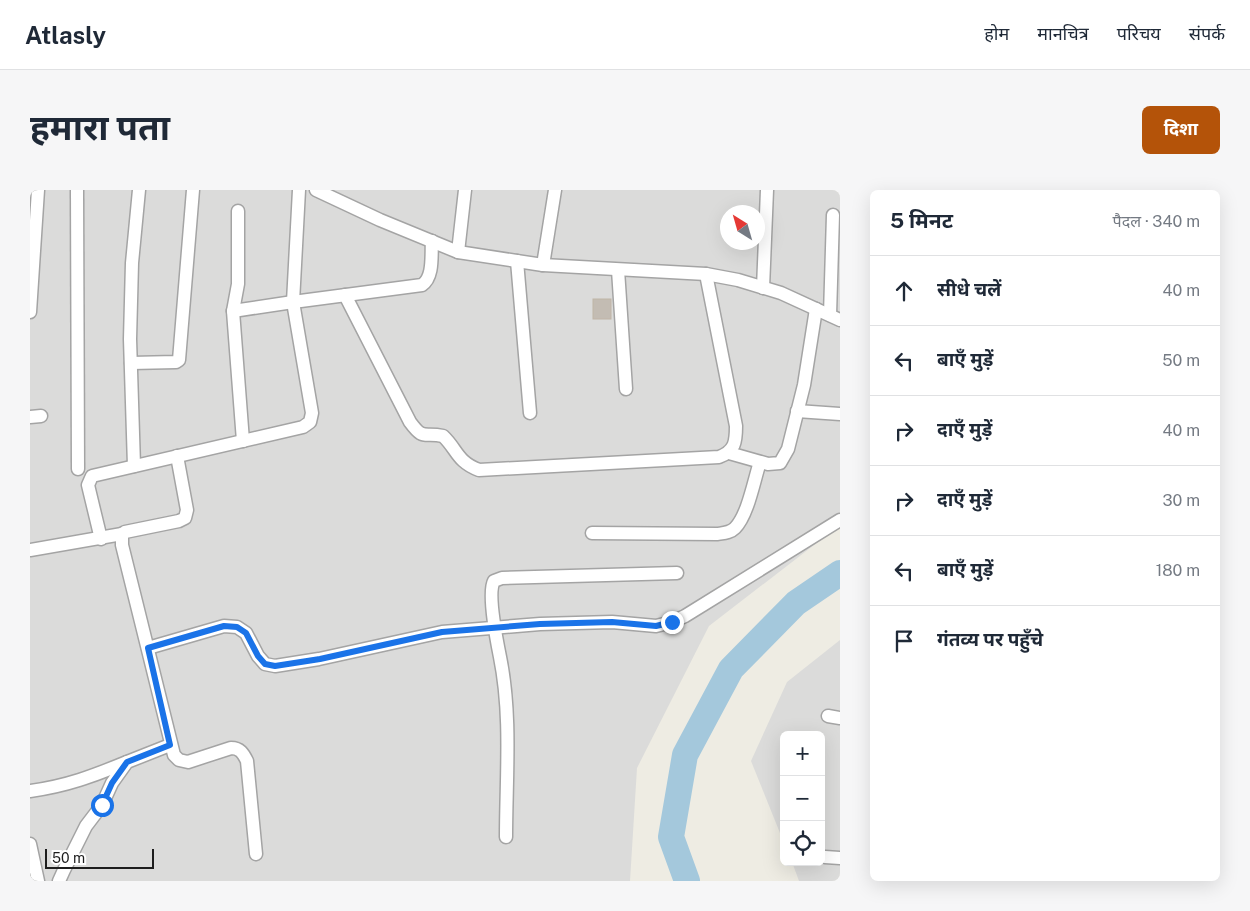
<!DOCTYPE html>
<html lang="hi">
<head>
<meta charset="utf-8">
<style>
  body { margin:0; font-family:"Public Sans","Noto Sans Devanagari",sans-serif; background:#f6f6f7; color:#1f2937 }
  .controls { position:absolute; right:15px; bottom:15px; display:grid; overflow:hidden; border-radius:8px; box-shadow:0 5px 20px #0002 }
  .controls button { width:45px; height:45px; display:grid; place-items:center; padding:0; border:0; border-bottom:1px solid #e0e1e3; background:#fff; color:#1f2937; font:25px sans-serif }
  .compass { position:absolute; left:690px; top:15px; width:45px; height:45px; border-radius:50%; background:#fff; box-shadow:0 5px 20px #0002; rotate:323deg }
  .scale { position:absolute; left:15px; bottom:12px; width:109px; box-sizing:border-box; padding-left:5px; border:2px solid #1d1d1d; border-top:0; font-size:14px; line-height:18px; white-space:nowrap; color:#1d1d1d; -webkit-text-stroke:4px #fff; paint-order:stroke }
  .stop { position:absolute; width:15px; height:15px; margin:-11px; border:4px solid #1a73e8; border-radius:50%; background:#fff }
  .stop.end { background:#1a73e8; border-color:#fff; box-shadow:0 1px 5px #0008 }
  .list { margin:0; padding:0; list-style:none }
  h2 { display:flex; justify-content:space-between; align-items:center; height:65px; margin:0; padding:0 20px; font-size:21px }
  h2 small { font-size:16px; font-weight:400; color:#747a83 }
  .list li { display:grid; grid-template-columns:32px 1fr auto; gap:15px; align-items:center; box-sizing:border-box; height:70px; padding:0 20px; border-top:1px solid #e0e1e3 }
  .list b { display:block; font-size:19px; white-space:nowrap }
  .list em { font-size:16px; font-style:normal; color:#747a83 }
  .icon { flex:none; width:28px; height:28px; fill:none; stroke:currentColor; stroke-width:2; stroke-linecap:round; stroke-linejoin:round }
  .map { position:relative; flex:none; width:810px; height:691px; overflow:hidden; border-radius:8px }
  header { display:flex; align-items:center; gap:30px; box-sizing:border-box; height:70px; padding:0 25px; background:#fff; border-bottom:1px solid #e0e1e3 }
  header strong { font-size:24px }
  nav { display:flex; gap:28px; margin-inline-start:auto; font-size:18px }
  .intro { display:flex; align-items:center; justify-content:space-between; box-sizing:border-box; height:120px; padding:0 30px }
  h1 { margin:0; font-size:35px }
  .button { padding:12px 22px; border-radius:8px; background:#b45309; color:#fff; font-size:18px; font-weight:700 }
  main { display:flex; gap:30px; padding:0 30px }
  aside { flex:1; background:#fff; border-radius:8px; box-shadow:0 5px 20px #0002 }
  .map>svg:first-child { display:block }
</style>
</head>
<body>
<header>
<strong>Atlasly</strong>
<nav><a>होम</a><a>मानचित्र</a><a>परिचय</a><a>संपर्क</a></nav>
</header>
<div class="intro"><h1>हमारा पता</h1><a class="button">दिशा</a></div>
<main>
<div class="map">
<svg width="810" height="691" viewBox="0 0 810 691">
  <rect width="100%" height="100%" fill="#eeece3"/>
  <g fill="#dbdbda" fill-rule="evenodd">
    <path d="M0,0H810V335L679,436L607,578L600,691H0ZM698,22H728V52H698Z"/>
    <polygon points="810,450 810,691 769,691 762,672 791,672 791,545 754,545 754,653 721,571 757,492"/>
  </g>
  <g fill="none" stroke-linecap="round" stroke-linejoin="round">
    <polyline stroke="#a4c8dc" stroke-width="26" points="657,691 641,647 655,565 701,479 766,413 810,383"/>
  </g>
  <rect fill="#c3bcb3" stroke="#c0b5a6" x="563" y="109" width="18" height="20"/>
  <g fill="none" stroke-linecap="round" stroke-linejoin="round">
    <g stroke="#a4a4a4" stroke-width="15">
      <g id="minor">
        <polyline points="47,0 48,279"/>
        <polyline points="286,0 350,30 428,62 513,75 676,84 708,90 751,103 810,130"/>
        <polyline points="208,21 208,94 203,121 213,251"/>
        <polyline points="428,62 435,0"/>
        <polyline points="487,71 500,223"/>
        <polyline points="513,75 525,0"/>
        <polyline points="588,80 596,199"/>
        <polyline points="733,98 737,0"/>
        <path d="M315,105L380,232C394,251 393,242 413,246C427,259 427,272 449,280L689,267C705,261 706,252 706,236L676,84"/>
        <path d="M203,121L263,112L392,95C404,87 401,65 402,51"/>
        <polyline points="0,122 8,0"/>
        <polyline points="800,125 803,25"/>
        <polyline points="101,173 146,172 149,170 163,0"/>
        <polyline points="767,221 810,224"/>
        <polyline points="0,227 11,226"/>
        <polyline points="699,263 738,274 750,273 758,259 774,195 786,119"/>
        <path d="M147,266L157,320L155,328L149,331L95,342L92,344V355L144,565L149,570L158,572L201,558C210,558 213,563 217,571L226,664"/>
        <polyline points="104,276 100,149 102,73 109,0"/>
        <path d="M562,343L687,344C694,343 700,343 705,338C718,325 724,290 730,272"/>
        <polyline points="71,349 58,295 62,286 273,237 280,232 282,223 263,112 269,0"/>
        <polyline points="0,360 92,344"/>
        <polyline points="118,458 194,436 207,437 216,443 228,466 235,474 245,476 289,469 412,442 510,434 582,432 626,436 642,432 655,426 810,330"/>
        <polyline points="798,526 810,528"/>
        <path d="M0,601C37,596 63,586 97,572"/>
        <path d="M476,647C476,588 482,526 470,467C467,452 457,403 464,391L472,388L647,383"/>
        <polyline points="0,654 8,691"/>
        <polyline points="795,667 810,668"/>
        <polyline points="29,691 34,680 56,636 72,615 82,593 97,572 140,555"/>
      </g>
    </g>
    <use href="#minor" stroke="#fff" stroke-width="12"/>
  </g>
  <g fill="none" stroke-linecap="round" stroke-linejoin="round">
    <polyline stroke="#1a73e8" stroke-width="6" points="72,615 82,593 97,572 140,555 118,458 194,436 207,437 216,443 228,466 235,474 245,476 290,469 412,442 510,434 582,432 626,436 642,432"/>
  </g>
</svg>
<div class="controls">
<button>+</button>
<button>−</button>
<button><svg class="icon" aria-label="locate" viewBox="0 0 24 24"><circle cx="12" cy="12" r="6"/><path d="M12 2v4M12 18v4M2 12h4M18 12h4"/></svg></button>
</div>
<svg class="compass" viewBox="-18 -18 36 36"><path d="M0-13l5 13h-10z" fill="#e53935"/><path d="M0 13l5-13h-10z" fill="#747a83"/></svg>
<div class="scale">50 m</div>
<div class="stop" style="left:72px;top:615px"></div>
<div class="stop end" style="left:642px;top:432px"></div>
</div>
<aside>
<h2>5 मिनट<small>पैदल · 340 m</small></h2>
<ul class="list">
<li><svg class="icon" aria-label="ahead" viewBox="0 0 24 24"><path d="M12 20V5M6 11l6-6 6 6"/></svg><div><b>सीधे चलें</b></div><em>40 m</em></li>
<li><svg class="icon" aria-label="left" viewBox="0 0 24 24"><path d="M17 20v-9H6M10 6l-5 5 5 5"/></svg><div><b>बाएँ मुड़ें</b></div><em>50 m</em></li>
<li><svg class="icon" aria-label="right" viewBox="0 0 24 24"><path d="M7 20v-9h11M14 6l5 5-5 5"/></svg><div><b>दाएँ मुड़ें</b></div><em>40 m</em></li>
<li><svg class="icon" aria-label="right" viewBox="0 0 24 24"><path d="M7 20v-9h11M14 6l5 5-5 5"/></svg><div><b>दाएँ मुड़ें</b></div><em>30 m</em></li>
<li><svg class="icon" aria-label="left" viewBox="0 0 24 24"><path d="M17 20v-9H6M10 6l-5 5 5 5"/></svg><div><b>बाएँ मुड़ें</b></div><em>180 m</em></li>
<li><svg class="icon" aria-label="arrive" viewBox="0 0 24 24"><path d="M6 21V4h12l-3 4 3 4H6"/></svg><div><b>गंतव्य पर पहुँचे</b></div></li>
</ul>
</aside>
</main>
</body>
</html>
